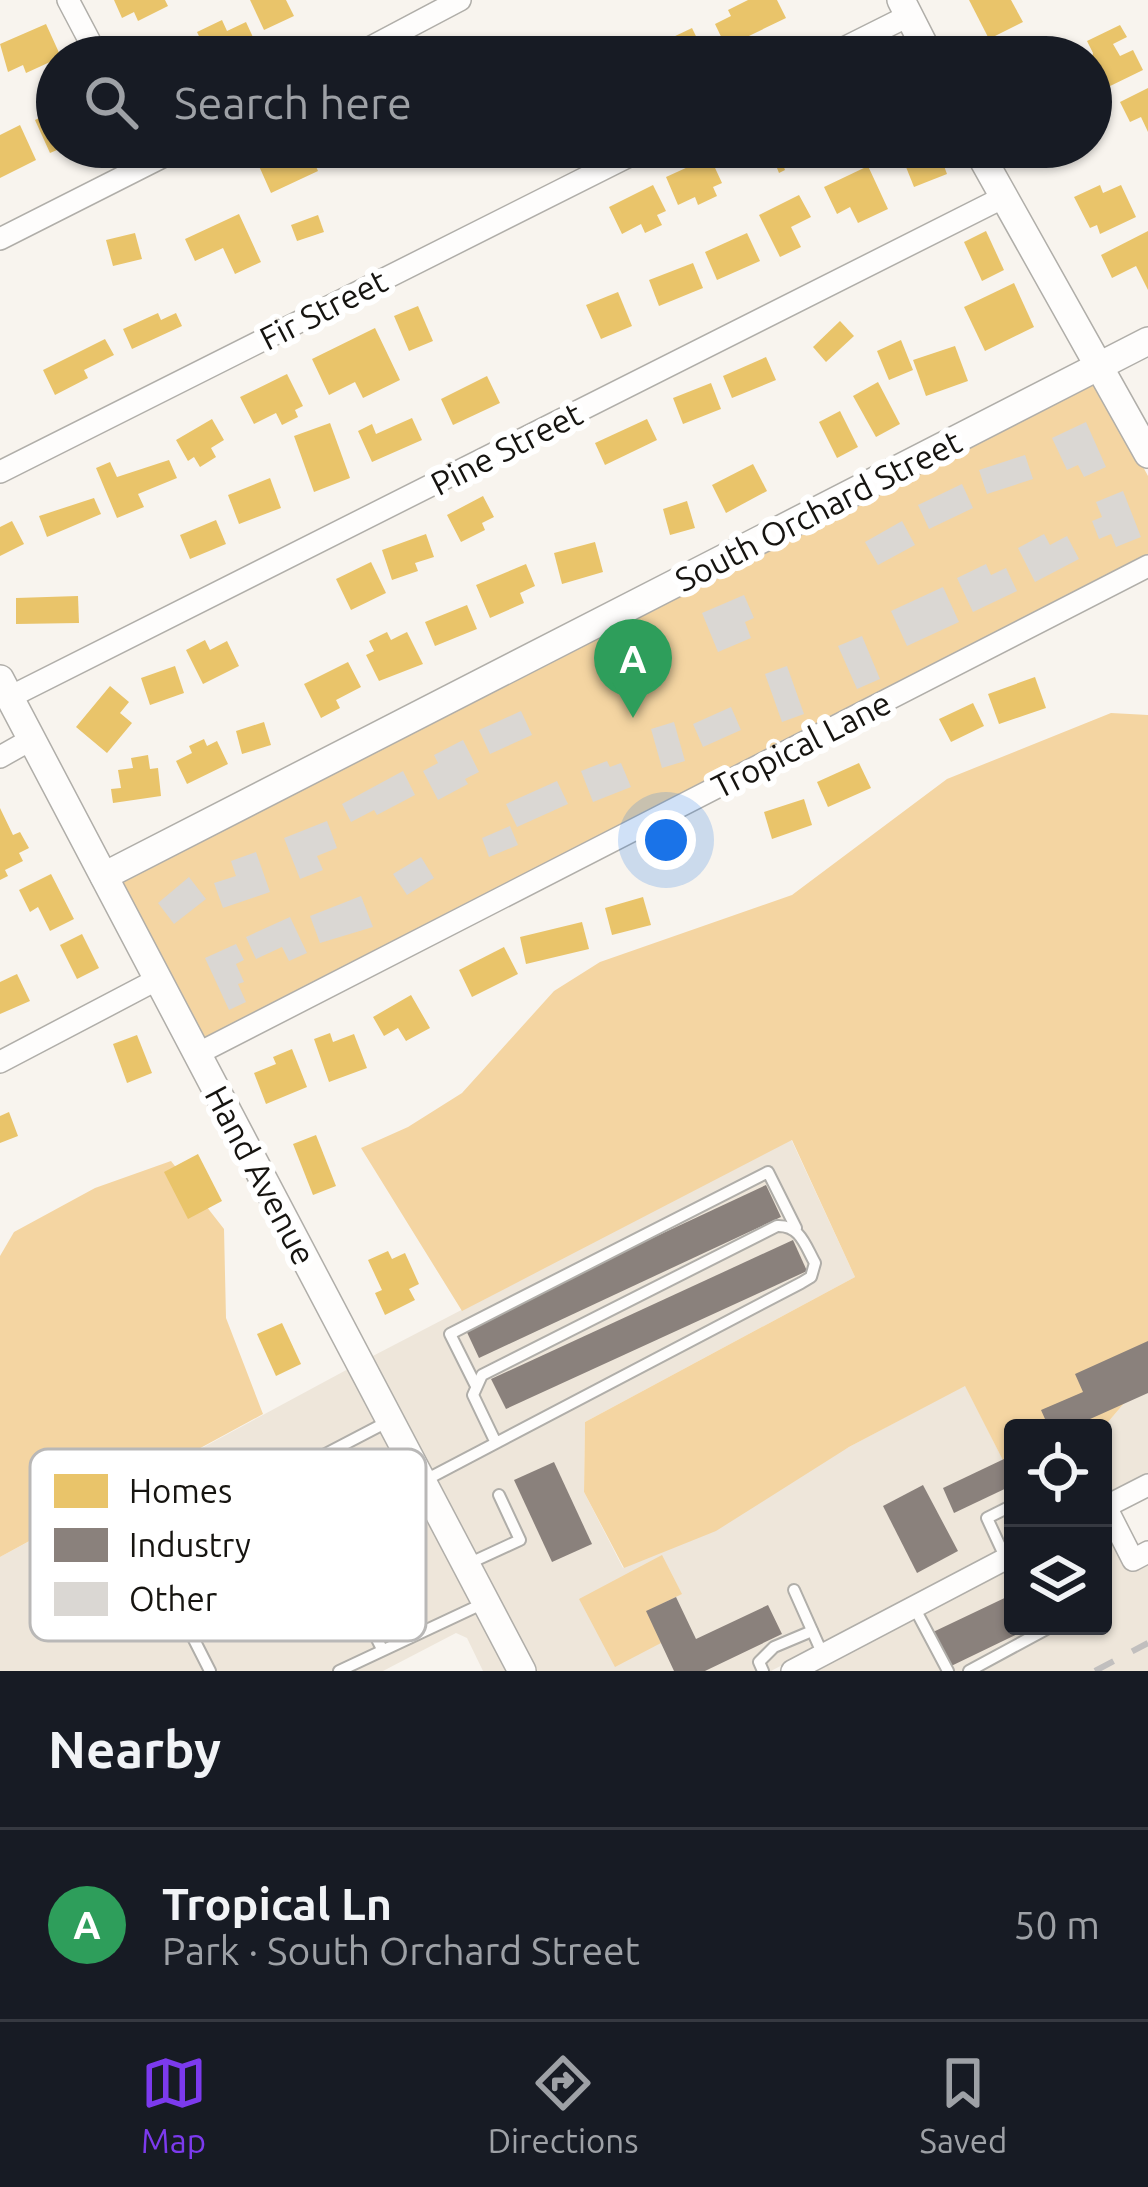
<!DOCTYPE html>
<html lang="en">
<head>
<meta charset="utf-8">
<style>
  body { margin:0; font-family:Ubuntu,sans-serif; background:#242831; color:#f1f3f6 }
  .controls { position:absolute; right:36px; bottom:36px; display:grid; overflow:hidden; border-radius:12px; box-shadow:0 3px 9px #0004 }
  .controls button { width:108px; height:108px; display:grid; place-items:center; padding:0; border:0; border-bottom:3px solid #363941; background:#171b24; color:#f1f3f6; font:60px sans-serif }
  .you { position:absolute; left:666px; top:840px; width:42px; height:42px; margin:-30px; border:9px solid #fff; border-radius:50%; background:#1a73e8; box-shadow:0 0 0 18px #1a73e833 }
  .badge { display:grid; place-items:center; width:78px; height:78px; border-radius:50%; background:#7c3aed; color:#fff; font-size:39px; font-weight:700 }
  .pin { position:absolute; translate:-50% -99px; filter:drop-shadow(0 3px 6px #0008) }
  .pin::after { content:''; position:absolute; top:63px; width:42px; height:36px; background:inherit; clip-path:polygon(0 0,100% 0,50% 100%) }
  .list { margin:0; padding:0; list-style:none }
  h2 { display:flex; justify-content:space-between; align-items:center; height:156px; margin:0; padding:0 48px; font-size:51px }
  h2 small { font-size:39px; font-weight:400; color:#9ea1a6 }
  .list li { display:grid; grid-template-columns:78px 1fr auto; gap:36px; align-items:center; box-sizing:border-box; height:192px; padding:0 48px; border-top:3px solid #363941 }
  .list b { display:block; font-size:45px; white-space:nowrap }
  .list p { margin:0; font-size:39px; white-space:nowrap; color:#9ea1a6 }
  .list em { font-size:39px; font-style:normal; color:#9ea1a6 }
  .icon { flex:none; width:66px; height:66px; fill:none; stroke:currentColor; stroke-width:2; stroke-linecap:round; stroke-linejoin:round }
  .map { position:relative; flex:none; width:1148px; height:1671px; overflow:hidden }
  .search { position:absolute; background:#171b24; box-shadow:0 3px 9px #0004; left:36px; right:36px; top:36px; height:132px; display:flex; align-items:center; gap:30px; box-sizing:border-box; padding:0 42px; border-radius:66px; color:#9ea1a6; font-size:45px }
  .sheet { height:348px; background:#171b24 }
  nav { display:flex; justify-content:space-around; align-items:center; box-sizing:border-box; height:168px; border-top:3px solid #363941; background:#171b24; font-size:33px; color:#9ea1a6 }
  nav a { display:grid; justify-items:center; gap:6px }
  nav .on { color:#7c3aed }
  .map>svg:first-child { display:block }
</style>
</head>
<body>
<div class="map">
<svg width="1148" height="1671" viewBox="0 0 1148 1671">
  <rect width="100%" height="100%" fill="#f8f4ee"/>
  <g fill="#eee6da">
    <polygon points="791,1139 855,1277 585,1422 584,1492 623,1568 965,1385 1013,1480 1013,1544 771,1671 534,1671 369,1358"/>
    <polygon points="350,1368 510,1671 483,1671 467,1638 456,1633 383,1671 0,1671 0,1557"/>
    <polygon points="1148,1375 1148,1474 1103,1497 1103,1428"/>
    <polygon points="1103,1525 1123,1564 1138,1568 1148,1563 1148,1671 814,1671 1013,1567 1013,1626 1103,1626"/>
  </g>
  <g fill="#f4d5a2">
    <polygon points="1095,379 1148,476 1148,555 202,1040 118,880"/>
    <polygon points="1111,713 1148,715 1148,1375 1103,1428 1013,1428 1013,1480 965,1386 849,1447 716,1531 624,1568 584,1492 585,1422 855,1277 792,1140 462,1311 361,1148 408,1127 462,1093 554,991 600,962 792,895 947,779"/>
    <polygon points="171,1161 224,1229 226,1318 263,1414 0,1557 0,1256 14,1232 95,1188"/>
    <polygon points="662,1555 682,1594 647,1611 661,1643 615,1667 579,1599"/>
  </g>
  <g fill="#e9c46a">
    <polygon points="114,0 165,0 168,6 138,21 134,12 122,18"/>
    <polygon points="250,0 286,0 294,16 264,30"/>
    <polygon points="748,0 777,0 786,18 726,47 715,24 731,16 728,10"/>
    <polygon points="969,0 1011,0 1023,22 989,39"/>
    <polygon points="222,20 227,31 246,22 258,48 237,57 209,57 197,32"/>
    <polygon points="46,24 61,57 26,73 23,65 8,72 0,44"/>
    <polygon points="1120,25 1127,37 1113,44 1120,56 1133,50 1143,70 1104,89 1091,63 1093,53 1087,41"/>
    <polygon points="692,28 706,57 650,57 646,50"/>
    <polygon points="1021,40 1027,54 1035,50 1039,57 999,57 997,52"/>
    <polygon points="172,43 174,49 186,44 191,57 151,57 149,52"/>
    <polygon points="1148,88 1148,132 1141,117 1130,122 1120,102"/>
    <polygon points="57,89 57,150 50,153 35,120 51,112 44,95"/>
    <polygon points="20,125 36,160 0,178 0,135"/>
    <polygon points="282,147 307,147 318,171 271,193 259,166 279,158 275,150"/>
    <polygon points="760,147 844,147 797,167 791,153 780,157 785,170 779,173 771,153 764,156"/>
    <polygon points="898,147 937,147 947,174 914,187"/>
    <polygon points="710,157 722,183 713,187 717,196 698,205 695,197 678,205 666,177"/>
    <polygon points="868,166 888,209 858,223 850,207 837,214 824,187"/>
    <polygon points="653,185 666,211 657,215 662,225 645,233 641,224 622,234 609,207"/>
    <polygon points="1100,185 1103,193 1121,185 1136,217 1100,234 1097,225 1090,228 1074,197"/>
    <polygon points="799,195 811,217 791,227 801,247 780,257 759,215"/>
    <polygon points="239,214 261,262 235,274 223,248 195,261 185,239"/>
    <polygon points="318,215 324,232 297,241 291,225"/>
    <polygon points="986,231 1004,270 982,281 964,242"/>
    <polygon points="1148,231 1148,290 1136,266 1112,278 1101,255"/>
    <polygon points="135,233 142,259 113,266 106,240"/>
    <polygon points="747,233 760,261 717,280 705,252"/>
    <polygon points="693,263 703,288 659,306 649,280"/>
    <polygon points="1014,283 1034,327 985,351 964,307"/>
    <polygon points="618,292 632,326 601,339 586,305"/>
    <polygon points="418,306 433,341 409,351 394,316"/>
    <polygon points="158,313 161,320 176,313 182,326 132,349 123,329"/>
    <polygon points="840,321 854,336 826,362 813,347"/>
    <polygon points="375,328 400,380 363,398 355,382 329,395 312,359"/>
    <polygon points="105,339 114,355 84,370 88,378 55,395 43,370"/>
    <polygon points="901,340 913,370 889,380 877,351"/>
    <polygon points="955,346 968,381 926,396 913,360"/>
    <polygon points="766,357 776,380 732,398 723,376"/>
    <polygon points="287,374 303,406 295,410 298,417 282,425 276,413 254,424 240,397"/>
    <polygon points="487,376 500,403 453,425 441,399"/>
    <polygon points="878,382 900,424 876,437 853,396"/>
    <polygon points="711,383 721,409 683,424 673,398"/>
    <polygon points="840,411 858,447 837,458 819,422"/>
    <polygon points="412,418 422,440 372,462 358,431 372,424 376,434"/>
    <polygon points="212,419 224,440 211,448 216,457 200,467 194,457 188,461 176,440"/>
    <polygon points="647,419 657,440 605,465 595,443"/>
    <polygon points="330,423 350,478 314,492 294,436"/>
    <polygon points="169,460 177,478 138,494 144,507 117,518 96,468 110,462 117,477"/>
    <polygon points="753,464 767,491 726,513 712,485"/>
    <polygon points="270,478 281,508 239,524 228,495"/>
    <polygon points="483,496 494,517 482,523 485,530 461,542 447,515"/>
    <polygon points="94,498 101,514 47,537 39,516"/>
    <polygon points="687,501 695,528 670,535 663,509"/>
    <polygon points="216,520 226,544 190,559 180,535"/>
    <polygon points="12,521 24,544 0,556 0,527"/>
    <polygon points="426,534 434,557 415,563 418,571 392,580 382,550"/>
    <polygon points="595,542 603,572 562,584 554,553"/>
    <polygon points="371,562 386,593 351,610 336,579"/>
    <polygon points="526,564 535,586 520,593 524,603 490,618 476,585"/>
    <polygon points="78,596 79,623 16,624 16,598"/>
    <polygon points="467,605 477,629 435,646 425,622"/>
    <polygon points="387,632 391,640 407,632 423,664 379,681 366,655 374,651 369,641"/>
    <polygon points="205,640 210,650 227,641 239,666 203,684 186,650"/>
    <polygon points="348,662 361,687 336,700 340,708 321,718 304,684"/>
    <polygon points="175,666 184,693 150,705 141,678"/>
    <polygon points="1035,677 1046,708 999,724 988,694"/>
    <polygon points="110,686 129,702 120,713 132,723 107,753 76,727"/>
    <polygon points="973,703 984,726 951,742 939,719"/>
    <polygon points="264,722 271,745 242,754 236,731"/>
    <polygon points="204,739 207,746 217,741 228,764 187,784 176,761 192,753 189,746"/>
    <polygon points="148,755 150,769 158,768 161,796 113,803 111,789 121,788 118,770 133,768 131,758"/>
    <polygon points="859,763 871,788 828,807 817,782"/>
    <polygon points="804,799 812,825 772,839 764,812"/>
    <polygon points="0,808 13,835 20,832 29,848 19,853 23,861 5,870 8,876 0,880"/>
    <polygon points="51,874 74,919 50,931 38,907 30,912 19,890"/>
    <polygon points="643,897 651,925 612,935 605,908"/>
    <polygon points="582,922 589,949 526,964 520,937"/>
    <polygon points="82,934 99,968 77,979 60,945"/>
    <polygon points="504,947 518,974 472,997 459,970"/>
    <polygon points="17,974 30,1001 0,1014 0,982"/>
    <polygon points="411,995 430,1028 406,1041 398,1028 384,1036 373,1017"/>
    <polygon points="330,1033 333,1042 354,1034 367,1068 329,1082 314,1039"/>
    <polygon points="137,1035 152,1073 127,1083 113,1044"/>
    <polygon points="292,1049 307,1087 266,1104 254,1073 276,1064 273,1057"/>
    <polygon points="9,1112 18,1136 0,1143 0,1116"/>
    <polygon points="316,1135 336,1186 313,1195 293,1144"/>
    <polygon points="198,1154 222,1201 188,1219 164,1172"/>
    <polygon points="388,1251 392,1259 405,1253 419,1284 409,1289 415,1300 385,1315 375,1293 382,1290 368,1260"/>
    <polygon points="282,1323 301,1364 276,1376 257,1334"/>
  </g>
  <g fill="#8a817c">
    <polygon points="766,1185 781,1217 479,1358 464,1326"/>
    <polygon points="793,1240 807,1271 506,1409 491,1379"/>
    <polygon points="1148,1341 1148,1393 1070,1428 1049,1428 1041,1410 1083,1392 1075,1374"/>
    <polygon points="1004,1459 1013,1485 954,1513 943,1488"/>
    <polygon points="554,1462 592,1544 552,1562 514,1480"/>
    <polygon points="923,1485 958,1551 917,1573 883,1506"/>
    <polygon points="1013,1594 1013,1626 1034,1626 947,1668 931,1633"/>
    <polygon points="676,1597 696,1639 768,1605 782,1634 705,1671 674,1671 646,1611"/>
  </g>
  <g fill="#dad7d3">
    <polygon points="1086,422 1106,467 1084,477 1078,465 1067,470 1052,438"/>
    <polygon points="1025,455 1033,479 987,494 979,470"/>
    <polygon points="962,484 973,508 929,529 918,505"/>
    <polygon points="1123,491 1141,537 1116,547 1111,534 1099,539 1092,521 1102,517 1096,502"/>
    <polygon points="902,521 915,545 878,565 865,542"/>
    <polygon points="1044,534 1050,545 1067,536 1079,559 1035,582 1018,548"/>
    <polygon points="986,564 991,575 1006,568 1017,591 973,612 957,578"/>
    <polygon points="943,587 959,622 907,646 891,611"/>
    <polygon points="744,595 754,618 745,622 751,638 718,652 702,613"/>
    <polygon points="862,636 880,679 857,689 838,646"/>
    <polygon points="787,666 804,714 782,722 765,674"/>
    <polygon points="731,707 741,730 703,747 693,724"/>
    <polygon points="521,711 532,735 490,754 479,730"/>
    <polygon points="674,722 685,761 662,768 651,729"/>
    <polygon points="463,740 479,772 465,779 468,784 438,800 423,771 438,763 434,755"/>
    <polygon points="607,761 610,767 621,763 631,787 593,802 581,771"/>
    <polygon points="403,771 415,795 377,815 374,810 351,822 342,804"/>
    <polygon points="557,781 568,804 517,827 506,804"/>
    <polygon points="327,821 337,848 317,856 323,870 300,879 284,838"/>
    <polygon points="510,826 518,845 489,857 482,838"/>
    <polygon points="256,852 270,892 223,908 214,883 236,876 231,861"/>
    <polygon points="421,857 434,878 407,895 393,874"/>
    <polygon points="189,877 206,899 174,924 158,903"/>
    <polygon points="361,896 373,927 320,943 310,916"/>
    <polygon points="290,917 307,953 289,961 282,947 256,959 246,937"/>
    <polygon points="236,944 244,960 236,964 244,982 238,984 246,1002 229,1010 205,958"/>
  </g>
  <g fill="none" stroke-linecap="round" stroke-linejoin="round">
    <g stroke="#b0aea9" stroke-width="14">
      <g id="service">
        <polyline points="475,1384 450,1334 768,1172 796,1228"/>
        <polyline points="293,1472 382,1649"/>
        <path d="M424,1479L435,1475L801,1283L811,1277L815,1263C805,1245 800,1225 777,1226L482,1375L473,1395L496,1443"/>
        <polyline points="1006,1559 987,1518 1013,1505"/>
        <polyline points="470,1563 520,1540 499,1495"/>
        <polyline points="252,1570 323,1534"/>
        <polyline points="794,1590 823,1655"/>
        <polyline points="914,1607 948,1671"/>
        <polyline points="210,1671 180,1612 252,1570 220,1509 387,1422"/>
        <polyline points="339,1671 482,1604"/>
        <polyline points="763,1671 759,1662 774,1647 812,1631"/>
        <polyline points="969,1671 1052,1626"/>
      </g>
    </g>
    <g stroke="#b0aea9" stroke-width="24">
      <g id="minor">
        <polyline points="68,0 98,57"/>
        <polyline points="352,57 460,0"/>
        <polyline points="826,57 908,16"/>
        <polyline points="0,239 182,147"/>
        <polyline points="0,472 647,147"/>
        <polyline points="10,697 1002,198"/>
        <polyline points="0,757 32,739"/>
        <polyline points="197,1054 1148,566"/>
        <polyline points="0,1062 158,979"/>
        <polyline points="1106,1507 1133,1560 1148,1552"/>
        <polyline points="1103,1508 1148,1485"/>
        <polyline points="792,1671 1013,1555"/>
      </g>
    </g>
    <g stroke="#b0aea9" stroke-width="30">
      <g id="tertiary">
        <polyline points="901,0 930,57"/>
        <polyline points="976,147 1148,454"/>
        <polyline points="0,679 522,1671"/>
        <polyline points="104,876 1148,341"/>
      </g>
    </g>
    <use href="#service" stroke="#fefdfc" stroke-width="10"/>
    <use href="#minor" stroke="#fefdfc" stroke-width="21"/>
    <use href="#tertiary" stroke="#fefdfc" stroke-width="27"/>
    <polyline stroke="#c1bfbe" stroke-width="6" stroke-dasharray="21 21" stroke-linecap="butt" points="1095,1671 1148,1643"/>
  </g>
  <g text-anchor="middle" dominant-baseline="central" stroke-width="12" stroke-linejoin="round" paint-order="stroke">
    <g font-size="33" fill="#161410" stroke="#fff">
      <text transform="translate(323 309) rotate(-27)">Fir Street</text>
      <text transform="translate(506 448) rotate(-27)">Pine Street</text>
      <text transform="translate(818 510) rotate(-27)">South Orchard Street</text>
      <text transform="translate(801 744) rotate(-27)">Tropical Lane</text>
      <text transform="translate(261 1175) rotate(62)">Hand Avenue</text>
    </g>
  </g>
  <rect x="30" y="1449" width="396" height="192" rx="18" fill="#fff" stroke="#b9b8b7" stroke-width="3"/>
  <rect x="54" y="1474" width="54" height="34" fill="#e9c46a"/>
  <rect x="54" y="1528" width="54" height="34" fill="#8a817c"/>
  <rect x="54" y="1582" width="54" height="34" fill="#dad7d3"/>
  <g font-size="33" fill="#161410">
    <text x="129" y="1503">Homes</text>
    <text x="129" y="1557">Industry</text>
    <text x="129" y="1611">Other</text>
  </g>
</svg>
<div class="controls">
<button><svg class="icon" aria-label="locate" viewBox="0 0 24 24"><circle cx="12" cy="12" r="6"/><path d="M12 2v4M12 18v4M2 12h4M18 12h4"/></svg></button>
<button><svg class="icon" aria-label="layers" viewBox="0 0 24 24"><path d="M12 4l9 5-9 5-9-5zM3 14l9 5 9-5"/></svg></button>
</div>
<div class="you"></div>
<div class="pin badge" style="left:633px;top:718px;background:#2e9e5b">A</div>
<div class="search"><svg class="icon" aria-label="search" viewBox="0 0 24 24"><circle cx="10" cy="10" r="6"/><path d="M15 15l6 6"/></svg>Search here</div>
</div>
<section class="sheet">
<h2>Nearby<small></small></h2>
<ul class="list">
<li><span class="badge" style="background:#2e9e5b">A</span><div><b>Tropical Ln</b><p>Park · South Orchard Street</p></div><em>50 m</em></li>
</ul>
</section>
<nav>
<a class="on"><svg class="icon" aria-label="map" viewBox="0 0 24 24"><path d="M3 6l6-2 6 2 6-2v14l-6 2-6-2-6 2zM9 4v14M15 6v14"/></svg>Map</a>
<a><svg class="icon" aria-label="directions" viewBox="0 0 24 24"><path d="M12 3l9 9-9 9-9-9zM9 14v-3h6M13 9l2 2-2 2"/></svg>Directions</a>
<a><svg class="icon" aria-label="saved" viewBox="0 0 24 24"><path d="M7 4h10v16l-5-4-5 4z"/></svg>Saved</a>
</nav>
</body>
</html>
